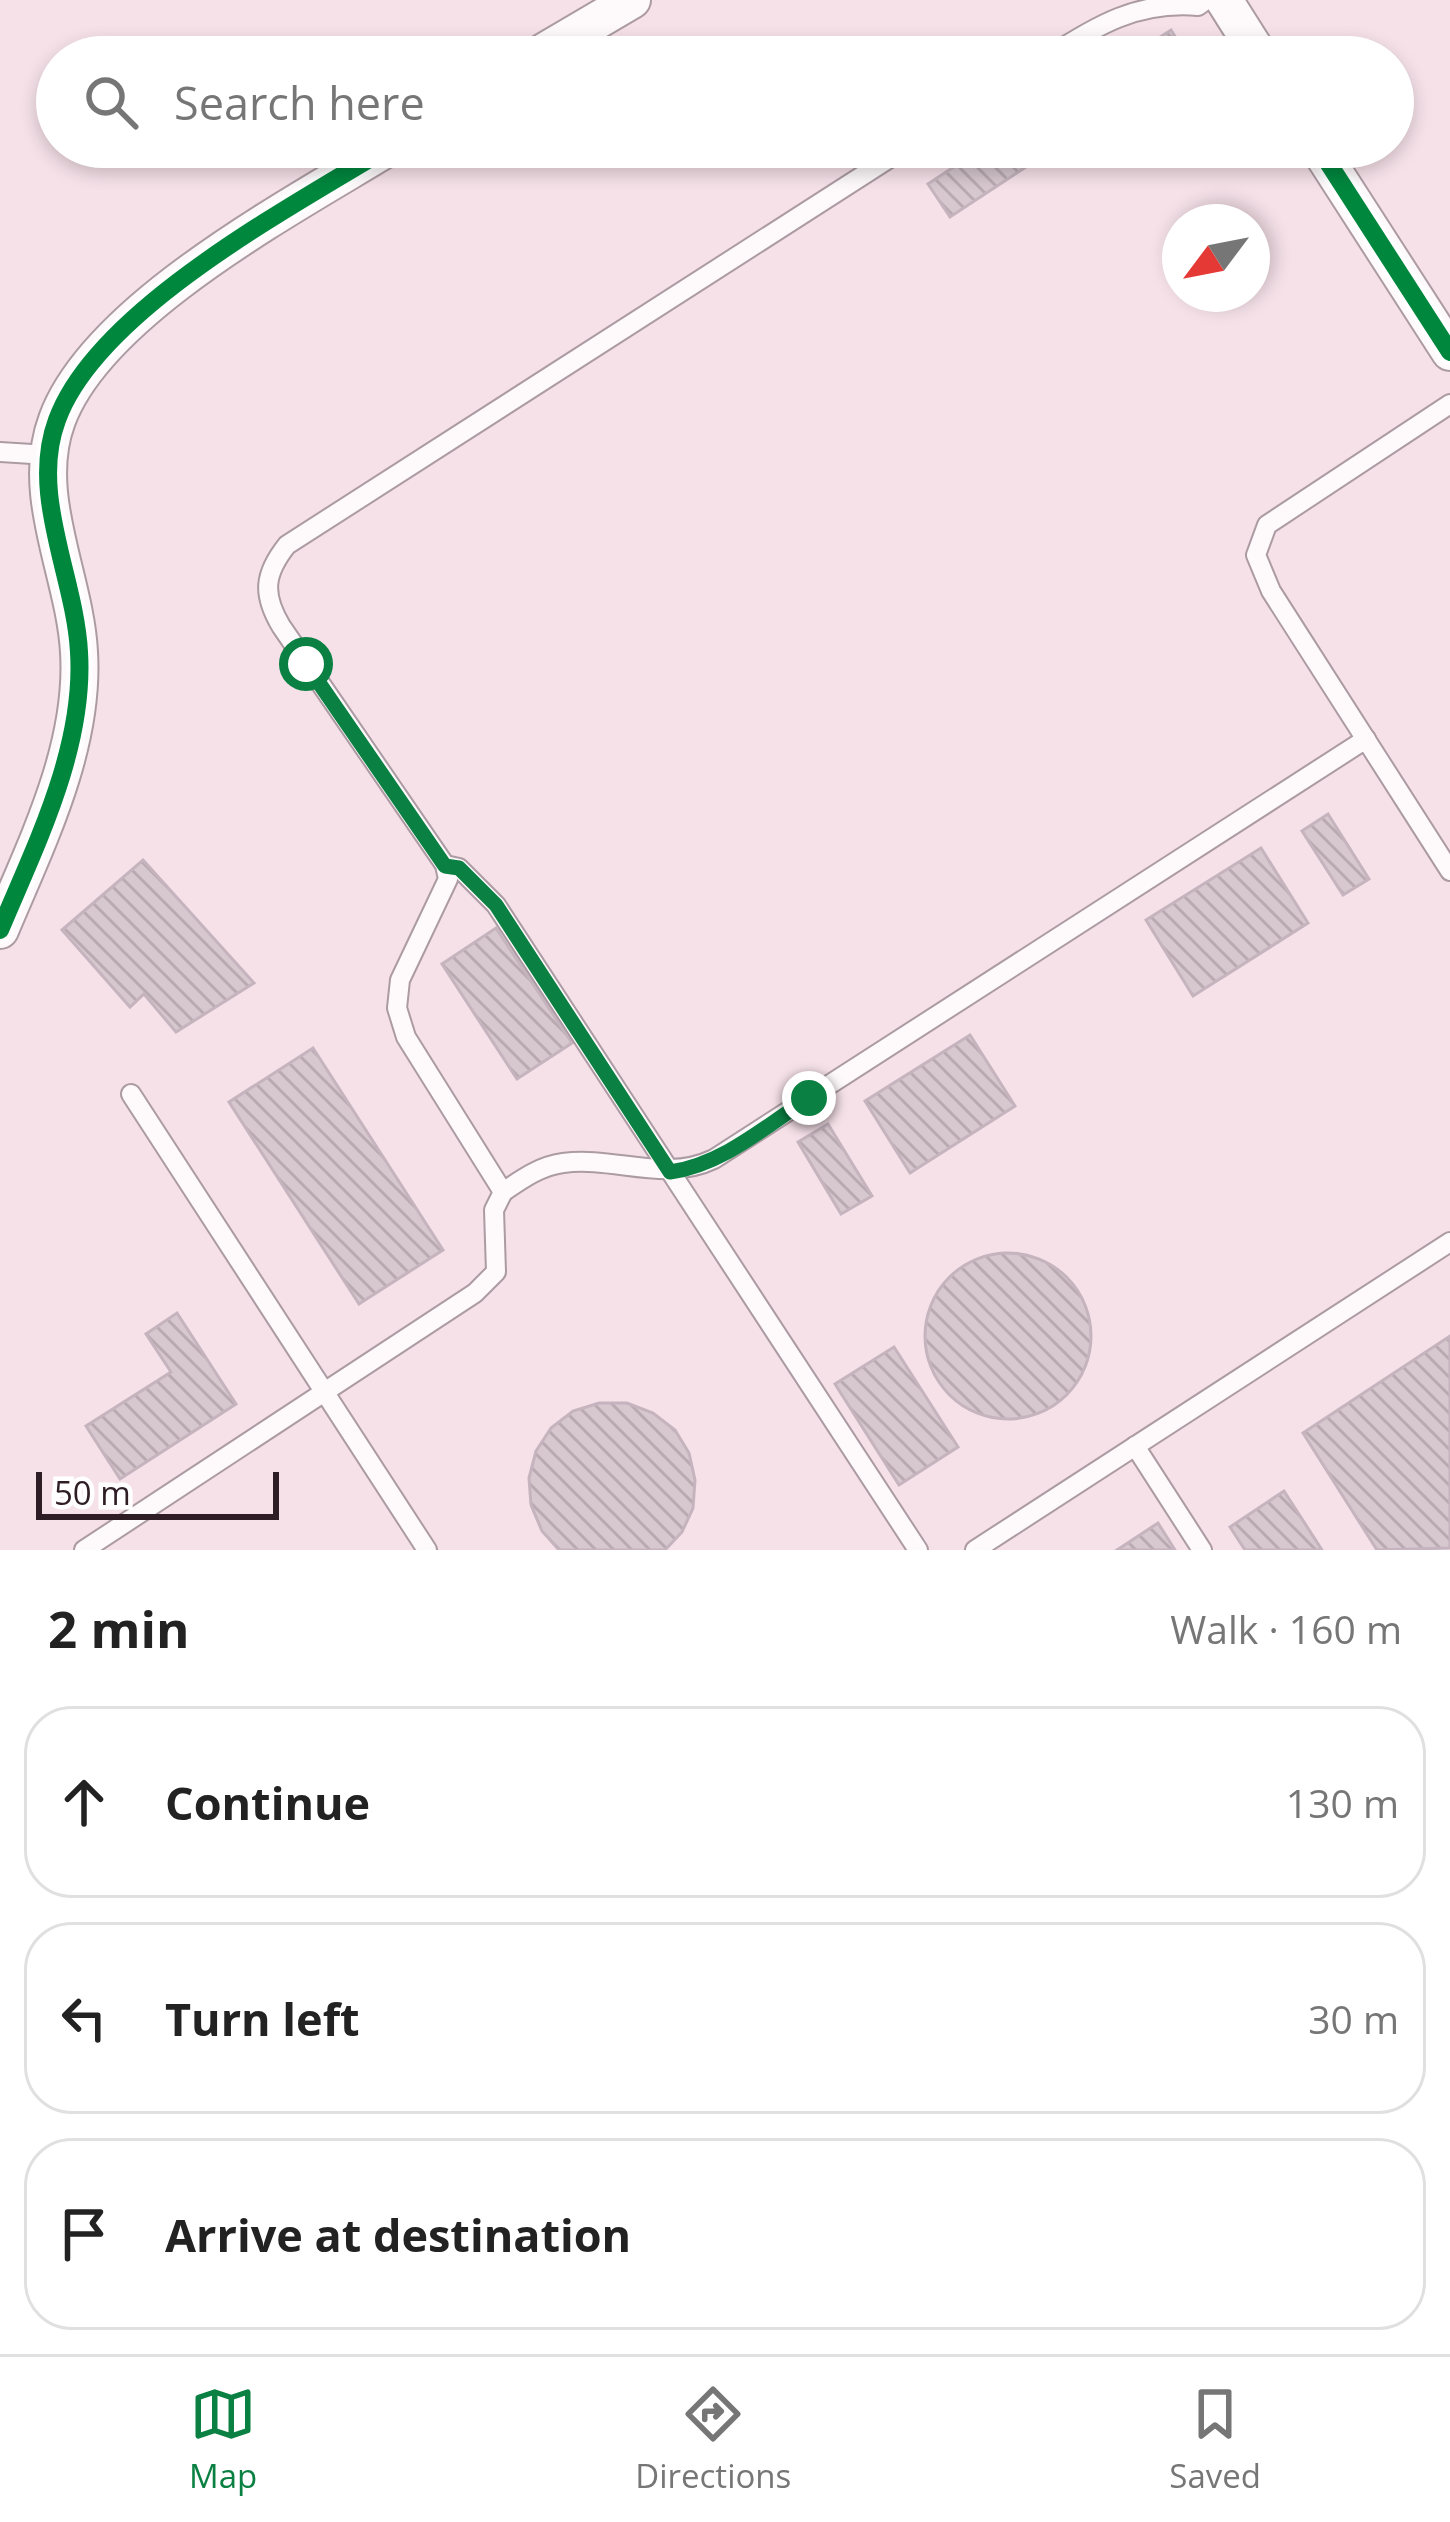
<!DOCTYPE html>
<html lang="en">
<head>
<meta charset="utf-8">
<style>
  body { margin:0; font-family:"Open Sans",sans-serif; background:#f6f6f6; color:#222 }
  .compass { position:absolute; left:1162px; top:204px; width:108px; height:108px; border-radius:50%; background:#fff; box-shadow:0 6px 18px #0003; rotate:238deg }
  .scale { position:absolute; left:36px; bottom:30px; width:243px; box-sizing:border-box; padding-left:12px; border:6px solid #2e1d24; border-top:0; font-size:33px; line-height:42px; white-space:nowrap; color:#2e1d24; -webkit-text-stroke:9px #fff; paint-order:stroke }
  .stop { position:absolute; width:36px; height:36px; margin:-27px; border:9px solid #0b8043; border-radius:50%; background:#fff }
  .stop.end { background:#0b8043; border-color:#fff; box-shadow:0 3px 12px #0008 }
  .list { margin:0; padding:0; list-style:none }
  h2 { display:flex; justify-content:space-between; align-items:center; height:156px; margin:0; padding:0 48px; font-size:51px }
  h2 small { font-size:39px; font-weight:400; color:#767676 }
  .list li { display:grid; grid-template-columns:78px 1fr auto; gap:36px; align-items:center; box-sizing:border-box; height:192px; margin:0 24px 24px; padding:0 24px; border:3px solid #e0e0e0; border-radius:48px }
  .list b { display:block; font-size:45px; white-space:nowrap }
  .list em { font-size:39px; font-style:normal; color:#767676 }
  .icon { flex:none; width:66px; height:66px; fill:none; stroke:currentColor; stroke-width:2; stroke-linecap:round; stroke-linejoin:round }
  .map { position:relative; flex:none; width:1450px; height:1550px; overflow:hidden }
  .search { position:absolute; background:#fff; box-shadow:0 6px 18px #0003; left:36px; right:36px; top:36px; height:132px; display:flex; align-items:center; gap:30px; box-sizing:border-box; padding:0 42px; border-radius:66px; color:#767676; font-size:45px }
  .sheet { height:804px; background:#fff }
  nav { display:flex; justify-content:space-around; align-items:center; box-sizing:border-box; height:168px; border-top:3px solid #e0e0e0; background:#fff; font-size:33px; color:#767676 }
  nav a { display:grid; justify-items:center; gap:6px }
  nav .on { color:#0b8043 }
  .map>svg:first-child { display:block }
</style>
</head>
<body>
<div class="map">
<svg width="1450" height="1550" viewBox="0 0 1450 1550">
  <defs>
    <pattern id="building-back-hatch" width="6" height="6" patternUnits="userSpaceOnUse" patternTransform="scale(3)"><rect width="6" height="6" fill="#d7c7cf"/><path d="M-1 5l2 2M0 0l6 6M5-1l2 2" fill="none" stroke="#b9aab2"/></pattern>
  </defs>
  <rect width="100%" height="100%" fill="#f6e1e9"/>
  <g fill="url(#building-back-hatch)" stroke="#c5b4be" stroke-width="3">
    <polygon points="1171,30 1188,57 1129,57"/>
    <polygon points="984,147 1030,147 1038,159 950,217 928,184"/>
    <polygon points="1060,147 1095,147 1071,163"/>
    <polygon points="1328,814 1369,879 1343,895 1302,831"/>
    <polygon points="1261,848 1308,923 1193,996 1146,920"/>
    <polygon points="143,860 254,983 176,1032 144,994 130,1007 62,930"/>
    <polygon points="496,928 572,1043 517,1079 442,964"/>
    <polygon points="970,1035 1015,1106 910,1173 865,1101"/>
    <polygon points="313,1048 443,1250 359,1304 229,1102"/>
    <polygon points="828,1124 872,1196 841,1214 798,1142"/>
    <circle cx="1008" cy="1336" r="83"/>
    <polygon points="177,1313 236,1404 120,1479 86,1426 171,1372 146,1334"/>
    <polygon points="1450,1336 1450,1548 1377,1550 1303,1433"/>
    <polygon points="894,1347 958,1447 899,1485 835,1384"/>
    <polygon points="599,1403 627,1403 653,1413 675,1430 689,1453 695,1480 693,1508 682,1532 665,1550 559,1550 542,1531 531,1505 529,1478 536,1451 551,1428 573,1411"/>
    <polygon points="1284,1491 1322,1550 1245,1550 1230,1527"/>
    <polygon points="1158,1523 1175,1550 1117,1550"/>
  </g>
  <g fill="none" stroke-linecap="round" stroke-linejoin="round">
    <g stroke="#ac9ba2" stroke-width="22">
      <g id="service">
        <path d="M1048,57C1097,25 1138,1 1198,6L1206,0"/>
        <polyline points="1450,404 1267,525 1256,555 1271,591 1450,871"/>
        <polyline points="0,452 48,455"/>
        <polyline points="445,865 459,868 496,905 918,1550"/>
        <polyline points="131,1094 427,1550"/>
        <path d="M503,1192C522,1179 540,1166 563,1163C615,1156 664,1183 714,1159L1366,739"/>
        <polyline points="1135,1446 1202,1550"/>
        <path d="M84,1550L475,1293L496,1272L494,1210L503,1192L406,1037L397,1008L400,980L448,879L445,865L281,626C262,594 264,574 287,545L907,147"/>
        <polyline points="975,1550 1450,1242"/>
      </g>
    </g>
    <g stroke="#ac9ba2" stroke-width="40">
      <g id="minor">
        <polyline points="1224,0 1260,57"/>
        <polyline points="535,57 632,0"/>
        <polyline points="1318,147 1450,352"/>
        <path d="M0,930C36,844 85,748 79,652C75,576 29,495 57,420C97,310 291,207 389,147"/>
      </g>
    </g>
    <use href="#service" stroke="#fefafc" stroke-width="18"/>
    <use href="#minor" stroke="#fefafc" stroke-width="36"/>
    <g stroke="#fff" stroke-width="26">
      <g id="cycleway">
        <polyline points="1318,147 1450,352"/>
        <path d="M0,930C36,844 85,748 79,652C75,576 29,495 57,420C97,310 291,207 389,147"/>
      </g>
    </g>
    <use href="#cycleway" stroke="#00873e" stroke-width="18"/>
  </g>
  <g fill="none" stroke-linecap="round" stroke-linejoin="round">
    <path stroke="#0b8043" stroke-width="15" d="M306,664L445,866L459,868L496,905L670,1172C722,1165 766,1126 809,1098"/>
  </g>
</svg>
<svg class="compass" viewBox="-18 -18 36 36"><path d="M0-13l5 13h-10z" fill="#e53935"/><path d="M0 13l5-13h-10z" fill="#767676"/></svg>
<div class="scale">50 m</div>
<div class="stop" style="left:306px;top:664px"></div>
<div class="stop end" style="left:809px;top:1098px"></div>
<div class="search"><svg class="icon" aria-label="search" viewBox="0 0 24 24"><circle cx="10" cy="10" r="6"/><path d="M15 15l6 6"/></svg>Search here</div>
</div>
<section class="sheet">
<h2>2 min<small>Walk · 160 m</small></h2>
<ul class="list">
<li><svg class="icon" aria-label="ahead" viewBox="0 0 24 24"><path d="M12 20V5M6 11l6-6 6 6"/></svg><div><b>Continue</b></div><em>130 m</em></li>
<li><svg class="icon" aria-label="left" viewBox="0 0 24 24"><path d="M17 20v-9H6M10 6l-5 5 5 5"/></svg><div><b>Turn left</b></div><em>30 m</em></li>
<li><svg class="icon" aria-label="arrive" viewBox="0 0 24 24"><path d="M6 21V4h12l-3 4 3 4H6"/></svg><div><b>Arrive at destination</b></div></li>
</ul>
</section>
<nav>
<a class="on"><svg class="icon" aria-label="map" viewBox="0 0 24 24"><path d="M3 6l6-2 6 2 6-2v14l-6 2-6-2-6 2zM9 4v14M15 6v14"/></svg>Map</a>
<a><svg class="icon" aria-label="directions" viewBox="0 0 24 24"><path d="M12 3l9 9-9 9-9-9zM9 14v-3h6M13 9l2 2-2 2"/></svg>Directions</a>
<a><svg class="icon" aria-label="saved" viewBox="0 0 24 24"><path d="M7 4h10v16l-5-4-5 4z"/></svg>Saved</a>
</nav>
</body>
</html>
